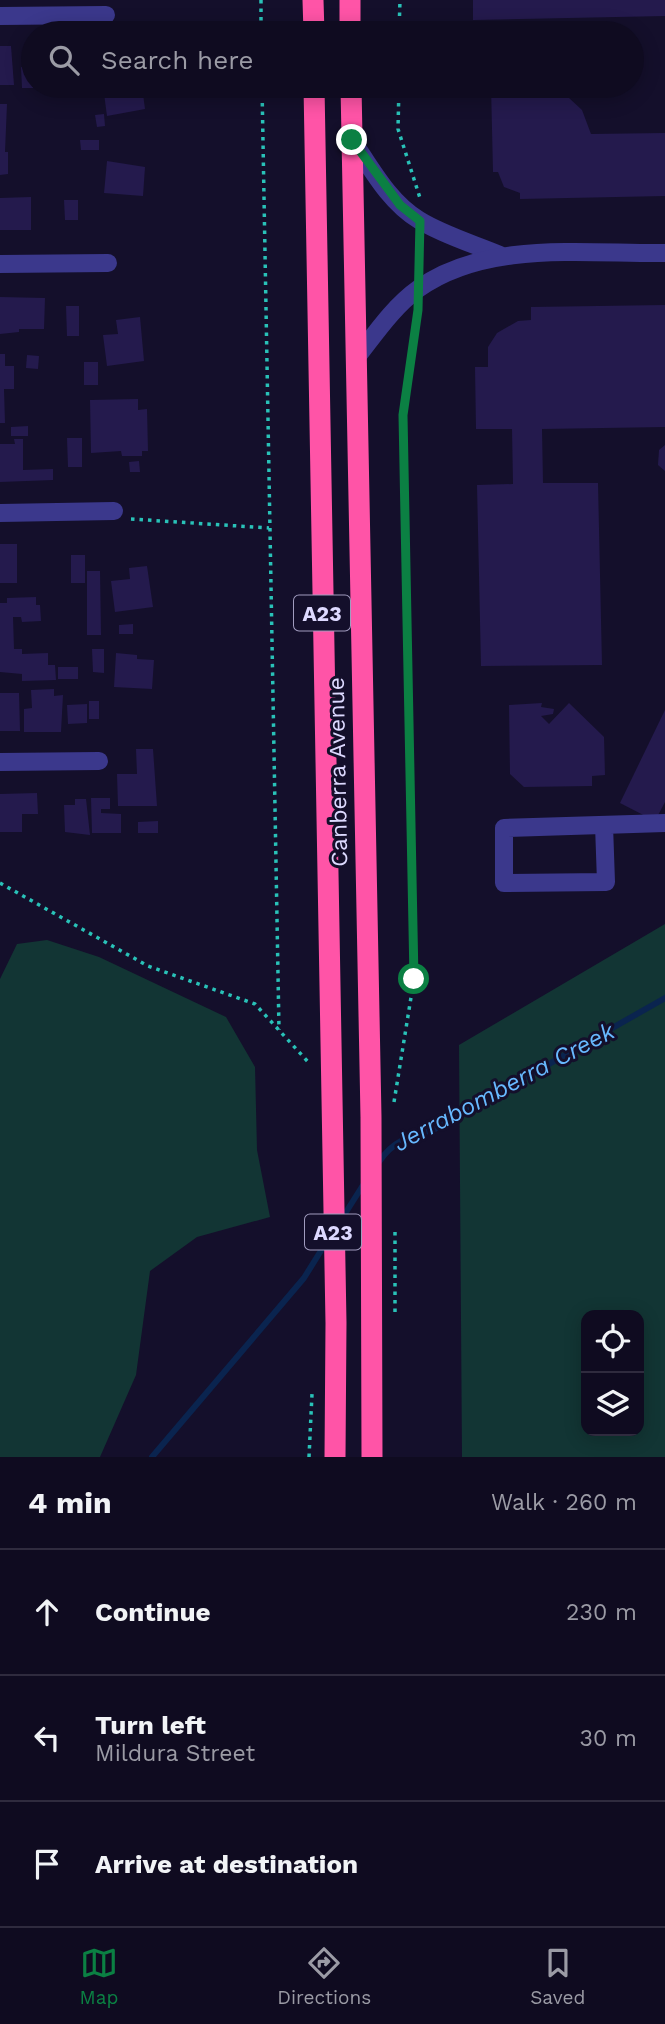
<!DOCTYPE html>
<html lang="en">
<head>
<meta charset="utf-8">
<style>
  body { margin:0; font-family:"Work Sans",sans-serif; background:#181429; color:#f1f3f6 }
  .controls { position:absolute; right:21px; bottom:21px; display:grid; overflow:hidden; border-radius:14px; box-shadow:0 4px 18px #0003 }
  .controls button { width:63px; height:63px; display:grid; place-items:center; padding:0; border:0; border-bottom:2px solid #2f2b3e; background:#0f0b20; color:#f1f3f6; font:35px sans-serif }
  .stop { position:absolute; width:21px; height:21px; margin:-16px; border:5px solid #0b8043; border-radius:50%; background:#fff }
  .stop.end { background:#0b8043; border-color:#fff; box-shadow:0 2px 7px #0008 }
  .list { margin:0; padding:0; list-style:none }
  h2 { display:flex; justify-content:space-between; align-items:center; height:91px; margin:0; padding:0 28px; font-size:30px }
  h2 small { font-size:23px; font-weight:400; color:#9b9ba5 }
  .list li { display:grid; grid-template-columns:46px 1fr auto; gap:21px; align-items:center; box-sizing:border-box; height:126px; padding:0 28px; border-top:2px solid #2f2b3e }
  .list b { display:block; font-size:26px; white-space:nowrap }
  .list p { margin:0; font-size:23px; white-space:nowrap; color:#9b9ba5 }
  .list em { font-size:23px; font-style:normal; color:#9b9ba5 }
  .icon { flex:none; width:38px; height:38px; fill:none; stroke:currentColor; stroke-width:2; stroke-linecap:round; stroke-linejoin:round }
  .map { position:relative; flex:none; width:665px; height:1457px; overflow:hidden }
  .search { position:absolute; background:#0f0b20; box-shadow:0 4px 18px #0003; left:21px; right:21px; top:21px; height:77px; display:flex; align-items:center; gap:18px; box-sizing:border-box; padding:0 24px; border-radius:38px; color:#9b9ba5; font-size:26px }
  .sheet { height:469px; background:#0f0b20 }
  nav { display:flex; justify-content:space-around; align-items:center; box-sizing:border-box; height:98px; border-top:2px solid #2f2b3e; background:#0f0b20; font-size:19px; color:#9b9ba5 }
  nav a { display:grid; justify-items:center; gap:4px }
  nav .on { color:#0b8043 }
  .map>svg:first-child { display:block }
</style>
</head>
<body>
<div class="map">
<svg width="665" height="1457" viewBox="0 0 665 1457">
  <rect width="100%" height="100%" fill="#140f2b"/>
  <g fill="#123534" fill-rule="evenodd">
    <path d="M665,924V1457H462L459,1045ZM586,1315H639V1431H586Z"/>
    <polygon points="47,940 99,957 226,1017 255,1067 257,1150 270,1217 197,1237 150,1271 136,1375 100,1457 0,1457 0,979 17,944"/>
  </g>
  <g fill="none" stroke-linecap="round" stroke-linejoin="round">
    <g stroke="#0a244f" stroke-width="6">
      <path d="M379,1162C393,1140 411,1136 435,1129L665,998"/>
      <polyline points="341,1220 365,1182"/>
      <polyline points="152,1457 304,1278 327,1241"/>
    </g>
  </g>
  <g fill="#241a4d">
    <polygon points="473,0 665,0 665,16 473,20"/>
    <polygon points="0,46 11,46 14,85 0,85"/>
    <polygon points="27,48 33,48 33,88 22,88 21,67 28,67"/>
    <polygon points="103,86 142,86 145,109 107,116"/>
    <polygon points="491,86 554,86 554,98 569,98 582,110 591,134 665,133 665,196 520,199 520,193 504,187 498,172 493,172"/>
    <polygon points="0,104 7,104 5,152 8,152 8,174 0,175"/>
    <polygon points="104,114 105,126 97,127 95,115"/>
    <polygon points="80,140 99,140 99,150 81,150"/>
    <polygon points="107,161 145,167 143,196 104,193"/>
    <polygon points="31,197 31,230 0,230 0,198"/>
    <polygon points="64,200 78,200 78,220 65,220"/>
    <polygon points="0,297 45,298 44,329 19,329 19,332 0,334"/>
    <polygon points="665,305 665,427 542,429 543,483 598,483 602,665 481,666 477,485 513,484 512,429 476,429 475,367 488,367 488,347 497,333 518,321 531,320 531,307"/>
    <polygon points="66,306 79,306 79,336 67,336"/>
    <polygon points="140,317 144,361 107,366 103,335 118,334 116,320"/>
    <polygon points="0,354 5,354 5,366 14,366 14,389 4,389 5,423 0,423"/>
    <polygon points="27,355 39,356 38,369 26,368"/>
    <rect x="84" y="362" width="14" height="23"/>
    <polygon points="138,399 138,410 147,409 148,451 142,451 142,456 122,456 121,451 91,453 90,400"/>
    <polygon points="28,426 28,436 11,436 11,427"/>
    <polygon points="67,438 82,438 82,467 68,467"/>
    <polygon points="14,439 23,439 23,470 53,469 53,480 0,482 0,444 15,444"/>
    <polygon points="665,445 665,471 658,465 659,450"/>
    <polygon points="139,461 140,472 130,472 129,462"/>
    <rect x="0" y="544" width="17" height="39"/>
    <rect x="71" y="555" width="14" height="28"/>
    <polygon points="147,566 153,607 115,612 111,581 130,579 129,568"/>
    <polygon points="87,571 100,571 101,635 87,635"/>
    <polygon points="36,597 36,605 40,605 41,621 22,622 21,617 13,617 14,649 22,649 22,654 48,653 48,665 55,665 56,680 22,681 22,674 0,672 0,603 7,603 7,598"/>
    <polygon points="133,624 133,634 119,634 119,625"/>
    <polygon points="92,649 104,649 104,673 93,672"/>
    <polygon points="116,653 137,655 137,659 154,660 152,689 114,687"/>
    <rect x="58" y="667" width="20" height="12"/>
    <polygon points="54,689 54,696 63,695 61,732 24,732 24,709 32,708 31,690"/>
    <polygon points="0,693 19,693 20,731 0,731"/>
    <rect x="89" y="701" width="10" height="18"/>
    <polygon points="542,703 541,707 554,709 553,714 541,716 549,724 569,703 604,737 605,775 592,776 592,786 524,787 510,774 509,705"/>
    <polygon points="87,704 87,723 68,724 67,705"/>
    <polygon points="665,710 665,802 655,821 620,803"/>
    <polygon points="136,749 153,749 157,806 118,806 117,774 137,774"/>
    <polygon points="37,793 38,814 22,814 22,832 0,832 0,794"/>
    <polygon points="91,798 110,798 110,809 101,809 101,813 121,814 121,833 92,833"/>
    <polygon points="75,799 86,799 90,835 65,832 64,805 75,805"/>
    <polygon points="158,821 158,833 138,833 138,822"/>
  </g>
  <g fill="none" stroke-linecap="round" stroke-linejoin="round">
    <g stroke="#29c2b8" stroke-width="3.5" stroke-dasharray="3.5 5" stroke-linecap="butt">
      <polyline points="261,0 261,33"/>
      <polyline points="399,33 400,0"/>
      <polyline points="262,86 279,1030"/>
      <polyline points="399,86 398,129 420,198"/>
      <polyline points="419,268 419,241"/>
      <polyline points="131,519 269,528"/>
      <polyline points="0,883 148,966 255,1004 310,1064"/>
      <polyline points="394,1102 414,979 403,415 418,314"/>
      <polyline points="395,1232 395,1315"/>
      <polyline points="309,1457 312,1394"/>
    </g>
    <g stroke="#3b388c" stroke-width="18">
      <polyline points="0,16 106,15"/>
      <path d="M352,140C371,168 389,202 419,220C443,235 474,244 500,255"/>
      <polyline points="0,264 108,263"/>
      <path d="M357,357C375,334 394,306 418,289C486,240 585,254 665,253"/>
      <polyline points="0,513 114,511"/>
      <polyline points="0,762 99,761"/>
      <polyline points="604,825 606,882 504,883 504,828 665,823"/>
    </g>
    <g stroke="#ff54a7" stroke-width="21">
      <polyline points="313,0 314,33"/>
      <polyline points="350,0 350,33"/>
      <polyline points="314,86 336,1323 335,1457"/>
      <polyline points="351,86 371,1117 372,1457"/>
    </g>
  </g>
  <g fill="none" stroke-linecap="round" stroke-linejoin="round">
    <polyline stroke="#0b8043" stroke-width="9" points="352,140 400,205 420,221 418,310 403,415 414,979"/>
  </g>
  <g text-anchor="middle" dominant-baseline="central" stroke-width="6" stroke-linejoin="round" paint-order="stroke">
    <g fill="#140f2b" stroke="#a19cbf" stroke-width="2">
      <rect x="294" y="595.5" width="56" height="35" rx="5"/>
      <rect x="305" y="1214.5" width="56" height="35" rx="5"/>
    </g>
    <g font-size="21" font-weight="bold" fill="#ddd9ff">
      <text x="322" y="613">A23</text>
      <text x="333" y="1232">A23</text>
    </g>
    <g font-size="23" fill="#ddd9ff" stroke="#140f2b">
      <text transform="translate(338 772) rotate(-91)">Canberra Avenue</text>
    </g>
    <g font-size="24" font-style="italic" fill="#67b9ff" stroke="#140f2b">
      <text transform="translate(504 1087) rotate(-28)">Jerrabomberra Creek</text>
    </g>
  </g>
</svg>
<div class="controls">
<button><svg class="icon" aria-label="locate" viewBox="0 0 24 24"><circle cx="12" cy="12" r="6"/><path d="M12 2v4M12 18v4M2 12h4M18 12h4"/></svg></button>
<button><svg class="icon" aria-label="layers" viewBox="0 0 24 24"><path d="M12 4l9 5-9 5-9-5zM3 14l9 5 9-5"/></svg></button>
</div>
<div class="stop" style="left:414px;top:979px"></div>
<div class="stop end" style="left:352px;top:140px"></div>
<div class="search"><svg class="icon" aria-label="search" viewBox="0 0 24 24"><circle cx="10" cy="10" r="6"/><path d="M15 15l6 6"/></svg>Search here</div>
</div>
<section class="sheet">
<h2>4 min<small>Walk · 260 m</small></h2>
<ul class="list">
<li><svg class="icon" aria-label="ahead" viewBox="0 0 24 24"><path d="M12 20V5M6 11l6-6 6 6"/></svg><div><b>Continue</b></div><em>230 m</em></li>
<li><svg class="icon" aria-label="left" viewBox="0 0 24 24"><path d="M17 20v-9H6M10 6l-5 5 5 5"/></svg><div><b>Turn left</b><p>Mildura Street</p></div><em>30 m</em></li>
<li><svg class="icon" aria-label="arrive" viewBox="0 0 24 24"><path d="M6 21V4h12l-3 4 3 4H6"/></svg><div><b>Arrive at destination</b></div></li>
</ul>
</section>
<nav>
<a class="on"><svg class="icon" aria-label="map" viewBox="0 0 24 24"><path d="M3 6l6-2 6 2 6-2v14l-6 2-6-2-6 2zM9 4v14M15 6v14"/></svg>Map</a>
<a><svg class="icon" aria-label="directions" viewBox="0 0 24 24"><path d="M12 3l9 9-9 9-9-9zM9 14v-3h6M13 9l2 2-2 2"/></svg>Directions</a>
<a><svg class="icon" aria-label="saved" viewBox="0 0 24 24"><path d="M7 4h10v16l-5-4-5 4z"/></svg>Saved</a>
</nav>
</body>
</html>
